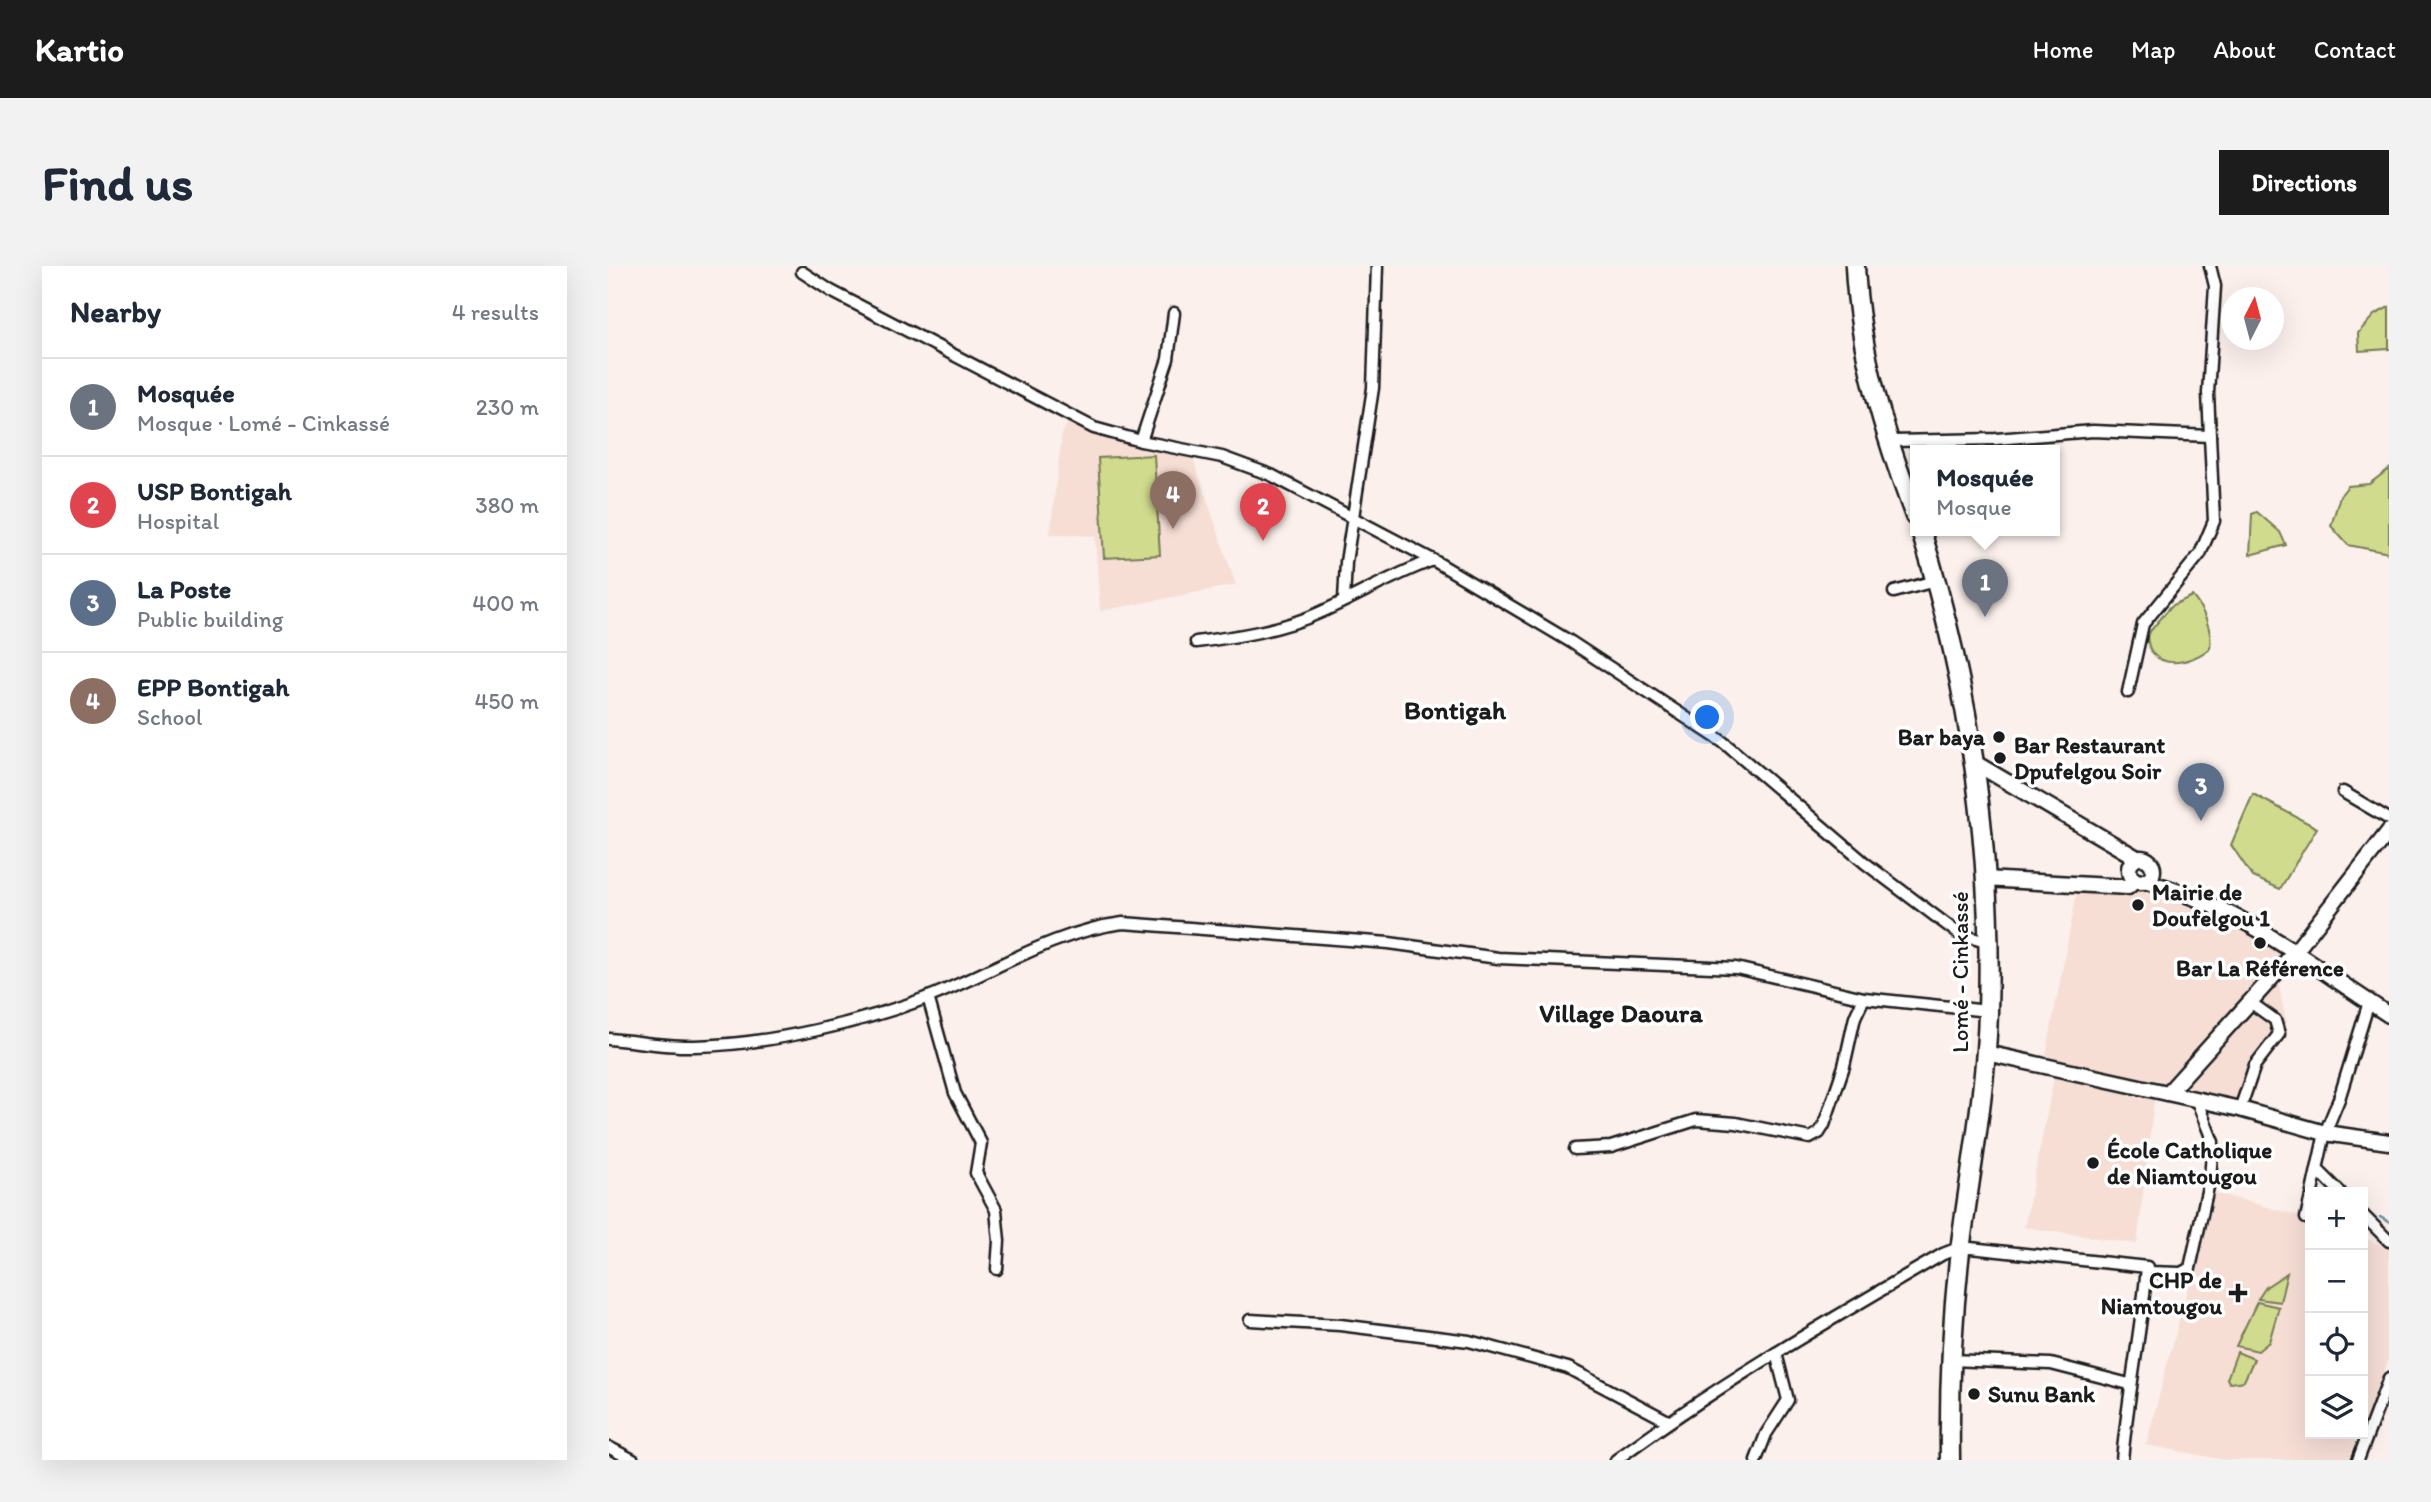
<!DOCTYPE html>
<html lang="en">
<head>
<meta charset="utf-8">
<style>
  body { margin:0; font-family:Itim,sans-serif; background:#f2f2f3; color:#1f2937 }
  .controls { position:absolute; right:21px; bottom:21px; display:grid; overflow:hidden; border-radius:0px; box-shadow:0 7px 28px #0002 }
  .controls button { width:63px; height:63px; display:grid; place-items:center; padding:0; border:0; border-bottom:2px solid #e0e1e3; background:#fff; color:#1f2937; font:35px sans-serif }
  .compass { position:absolute; left:1612px; top:21px; width:63px; height:63px; border-radius:50%; background:#fff; box-shadow:0 7px 28px #0002; rotate:6deg }
  .you { position:absolute; left:1099px; top:452px; width:24px; height:24px; margin:-18px; border:5px solid #fff; border-radius:50%; background:#1a73e8; box-shadow:0 0 0 10px #1a73e833 }
  .badge { display:grid; place-items:center; width:46px; height:46px; border-radius:50%; background:#1c1c1c; color:#fff; font-size:23px; font-weight:700 }
  .pin { position:absolute; translate:-50% -58px; filter:drop-shadow(0 2px 4px #0008) }
  .pin::after { content:''; position:absolute; top:37px; width:24px; height:21px; background:inherit; clip-path:polygon(0 0,100% 0,50% 100%) }
  .popup { position:absolute; left:1301px; top:179px; width:150px; height:91px; box-sizing:border-box; display:grid; place-content:center; border-radius:0px; background:#fff; filter:drop-shadow(0 2px 5px #0005); font-size:23px; white-space:nowrap; color:#747a83 }
  .popup b { font-size:26px; color:#1f2937 }
  .popup::after { content:''; position:absolute; left:50%; top:100%; margin-left:-14px; border:14px solid transparent; border-top-color:#fff }
  .list { margin:0; padding:0; list-style:none }
  h2 { display:flex; justify-content:space-between; align-items:center; height:91px; margin:0; padding:0 28px; font-size:30px }
  h2 small { font-size:23px; font-weight:400; color:#747a83 }
  .list li { display:grid; grid-template-columns:46px 1fr auto; gap:21px; align-items:center; box-sizing:border-box; height:98px; padding:0 28px; border-top:2px solid #e0e1e3 }
  .list b { display:block; font-size:26px; white-space:nowrap }
  .list p { margin:0; font-size:23px; white-space:nowrap; color:#747a83 }
  .list em { font-size:23px; font-style:normal; color:#747a83 }
  .icon { flex:none; width:38px; height:38px; fill:none; stroke:currentColor; stroke-width:2; stroke-linecap:round; stroke-linejoin:round }
  .map { position:relative; flex:none; width:1780px; height:1194px; overflow:hidden; border-radius:0px }
  header { display:flex; align-items:center; gap:42px; box-sizing:border-box; height:98px; padding:0 35px; background:#1c1c1c; color:#fff }
  header strong { font-size:33px }
  nav { display:flex; gap:38px; margin-inline-start:auto; font-size:24px }
  .intro { display:flex; align-items:center; justify-content:space-between; box-sizing:border-box; height:168px; padding:0 42px }
  h1 { margin:0; font-size:49px }
  .button { padding:18px 32px; border-radius:0px; background:#1c1c1c; color:#fff; font-size:24px; font-weight:700 }
  main { display:flex; gap:42px; padding:0 42px }
  aside { flex:1; background:#fff; border-radius:0px; box-shadow:0 7px 28px #0002 }
  .map>svg:first-child { display:block }
</style>
</head>
<body>
<header>
<strong>Kartio</strong>
<nav><a>Home</a><a>Map</a><a>About</a><a>Contact</a></nav>
</header>
<div class="intro"><h1>Find us</h1><a class="button">Directions</a></div>
<main>
<aside>
<h2>Nearby<small>4 results</small></h2>
<ul class="list">
<li><span class="badge" style="background:#6b7280">1</span><div><b>Mosquée</b><p>Mosque · Lomé - Cinkassé</p></div><em>230 m</em></li>
<li><span class="badge" style="background:#e0444e">2</span><div><b>USP Bontigah</b><p>Hospital</p></div><em>380 m</em></li>
<li><span class="badge" style="background:#5c6f8a">3</span><div><b>La Poste</b><p>Public building</p></div><em>400 m</em></li>
<li><span class="badge" style="background:#8d6e63">4</span><div><b>EPP Bontigah</b><p>School</p></div><em>450 m</em></li>
</ul>
</aside>
<div class="map">
<svg width="1780" height="1194" viewBox="0 0 1780 1194">
  <rect width="100%" height="100%" fill="#fbf0ec"/>
  <filter id="ink" filterUnits="userSpaceOnUse"><feTurbulence type="fractalNoise" baseFrequency=".0143" numOctaves="2"/><feDisplacementMap in="SourceGraphic" scale="14" xChannelSelector="R" yChannelSelector="G"/><feConvolveMatrix kernelMatrix="1 2 1 2 8 2 1 2 1" color-interpolation-filters="sRGB"/></filter>
  <g filter="url(#ink)">
    <g fill="#f6ded5">
      <polygon points="459,156 507,173 583,189 627,319 491,345 486,270 441,268 453,168"/>
      <polygon points="1521,619 1608,647 1675,682 1667,703 1677,756 1637,835 1436,795 1469,621"/>
      <polygon points="1446,807 1546,828 1528,978 1415,961"/>
      <polygon points="1604,926 1701,953 1701,1168 1750,1168 1740,1194 1616,1194 1537,1179"/>
      <polygon points="1754,972 1780,982 1780,1093 1754,1159"/>
    </g>
    <g fill="#d0db8e" stroke="#767c55" stroke-width="2">
      <polygon points="1780,41 1780,83 1750,85 1749,67 1765,49"/>
      <polygon points="545,189 551,289 495,292 489,192"/>
      <polygon points="1780,203 1780,287 1739,279 1722,260 1731,230 1739,220 1760,218"/>
      <polygon points="1648,246 1671,266 1677,279 1641,289 1643,248"/>
      <path d="M1583,330C1594,342 1604,365 1601,382C1581,399 1540,407 1538,369L1562,340Z"/>
      <polygon points="1644,528 1708,562 1671,623 1644,611 1622,579"/>
      <polygon points="1678,1007 1671,1036 1649,1033 1657,1021"/>
      <polygon points="1648,1036 1670,1041 1660,1076 1649,1085 1627,1080"/>
      <polygon points="1628,1086 1645,1093 1635,1115 1621,1117 1618,1113"/>
    </g>
    <g fill="none" stroke-linecap="round" stroke-linejoin="round">
      <polyline stroke="#668da1" stroke-width="2.5" points="1771,951 1780,956"/>
      <g stroke="#1c1c1c" stroke-width="15">
        <g id="street">
          <polyline points="193,6 222,25 485,162 532,175 613,191 662,209 824,294 962,376 1114,476 1256,597 1350,668 1377,676"/>
          <polyline points="532,175 559,93 565,47"/>
          <polyline points="1282,175 1387,173 1484,165 1601,170"/>
          <polyline points="1285,326 1326,315"/>
          <polyline points="735,334 737,296 764,122 768,0"/>
          <path d="M587,376C627,371 673,364 710,347C748,330 784,309 824,294"/>
          <polyline points="1519,426 1534,358 1591,288 1605,255 1599,127 1606,20 1601,0"/>
          <polyline points="1734,526 1780,553"/>
          <polyline points="319,731 346,827 372,877 367,907 387,944 390,975 388,1003"/>
          <path d="M0,773C28,775 57,781 85,780C159,779 256,756 325,729C387,704 447,665 514,657L780,677L889,692L1127,702L1255,732L1379,745"/>
          <polyline points="1631,843 1646,799 1670,768 1666,754 1641,736"/>
          <polyline points="966,883 1002,881 1087,854 1127,857 1201,872 1210,867 1215,859 1235,800 1246,751 1255,732"/>
          <polyline points="1709,904 1731,926"/>
          <polyline points="1703,926 1716,867 1730,833 1760,736"/>
          <polyline points="1754,949 1780,975"/>
          <polyline points="1697,952 1701,934"/>
          <polyline points="1538,1006 1572,1007 1581,1002 1601,912 1604,876 1587,833"/>
          <polyline points="641,1054 731,1059 860,1075 959,1102 1059,1155"/>
          <polyline points="1342,1094 1442,1098 1520,1118"/>
          <polyline points="1,1182 24,1194"/>
          <path d="M1007,1194C1111,1117 1223,1053 1334,988L1352,981L1538,1001C1532,1066 1519,1129 1513,1194"/>
          <polyline points="1147,1194 1157,1168 1179,1134 1167,1087"/>
          <polyline points="1749,1194 1780,1112"/>
        </g>
      </g>
      <g stroke="#1c1c1c" stroke-width="19">
        <g id="secondary">
          <polyline points="1366,497 1528,592"/>
          <circle cx="1532" cy="604" r="12"/>
          <polyline points="1376,613 1519,621 1526,614"/>
          <path d="M1535,615C1632,640 1697,696 1780,749"/>
          <polyline points="1377,787 1631,843 1716,867 1780,876"/>
          <polyline points="1559,827 1686,686 1780,565"/>
        </g>
      </g>
      <g stroke="#1c1c1c" stroke-width="23">
        <g id="highway">
          <path d="M1246,0C1250,86 1276,170 1306,250"/>
          <path d="M1312,265C1361,422 1384,581 1379,746C1377,823 1362,901 1352,977C1343,1050 1340,1121 1341,1194"/>
        </g>
      </g>
      <use href="#street" stroke="#fff" stroke-width="10"/>
      <use href="#secondary" stroke="#fff" stroke-width="14"/>
      <use href="#highway" stroke="#fff" stroke-width="18"/>
    </g>
  </g>
  <g fill="#1c1c1c" stroke="#fff" stroke-width="2.5">
    <circle cx="1390" cy="471" r="7"/>
    <circle cx="1391" cy="492" r="7"/>
    <circle cx="1529" cy="639" r="7"/>
    <circle cx="1651" cy="677" r="7"/>
    <circle cx="1484" cy="897" r="7"/>
    <path d="M1625.5 1016.5h7v7h7v7h-7v7h-7v-7h-7v-7h7z"/>
    <circle cx="1365" cy="1128" r="7"/>
  </g>
  <g text-anchor="middle" dominant-baseline="central" stroke-width="7" stroke-linejoin="round" paint-order="stroke">
    <g font-size="23" font-weight="bold" fill="#1c1c1c" stroke="#fff" text-anchor="start">
      <text x="1376" y="471" text-anchor="end">Bar baya</text>
      <text x="1405" y="479">Bar Restaurant<tspan x="1405" dy="26">Dpufelgou Soir</tspan></text>
      <text x="1543" y="626">Mairie de<tspan x="1543" dy="26">Doufelgou 1</tspan></text>
      <text x="1651" y="702" text-anchor="middle">Bar La Référence</text>
      <text x="1498" y="884">École Catholique<tspan x="1498" dy="26">de Niamtougou</tspan></text>
      <text x="1613" y="1014" text-anchor="end">CHP de<tspan x="1613" dy="26">Niamtougou</tspan></text>
      <text x="1379" y="1128">Sunu Bank</text>
    </g>
    <g font-size="23" fill="#1c1c1c" stroke="#fff">
      <text transform="translate(1351 706) rotate(-90)">Lomé - Cinkassé</text>
    </g>
    <g font-size="26" font-weight="bold" fill="#1c1c1c" stroke="#fff">
      <text x="846" y="444">Bontigah</text>
      <text x="1012" y="747">Village Daoura</text>
    </g>
  </g>
</svg>
<div class="controls">
<button>+</button>
<button>−</button>
<button><svg class="icon" aria-label="locate" viewBox="0 0 24 24"><circle cx="12" cy="12" r="6"/><path d="M12 2v4M12 18v4M2 12h4M18 12h4"/></svg></button>
<button><svg class="icon" aria-label="layers" viewBox="0 0 24 24"><path d="M12 4l9 5-9 5-9-5zM3 14l9 5 9-5"/></svg></button>
</div>
<svg class="compass" viewBox="-18 -18 36 36"><path d="M0-13l5 13h-10z" fill="#e53935"/><path d="M0 13l5-13h-10z" fill="#747a83"/></svg>
<div class="you"></div>
<div class="pin badge" style="left:1376px;top:351px;background:#6b7280">1</div>
<div class="popup"><b>Mosquée</b>Mosque</div>
<div class="pin badge" style="left:654px;top:275px;background:#e0444e">2</div>
<div class="pin badge" style="left:1592px;top:555px;background:#5c6f8a">3</div>
<div class="pin badge" style="left:564px;top:263px;background:#8d6e63">4</div>
</div>
</main>
</body>
</html>
